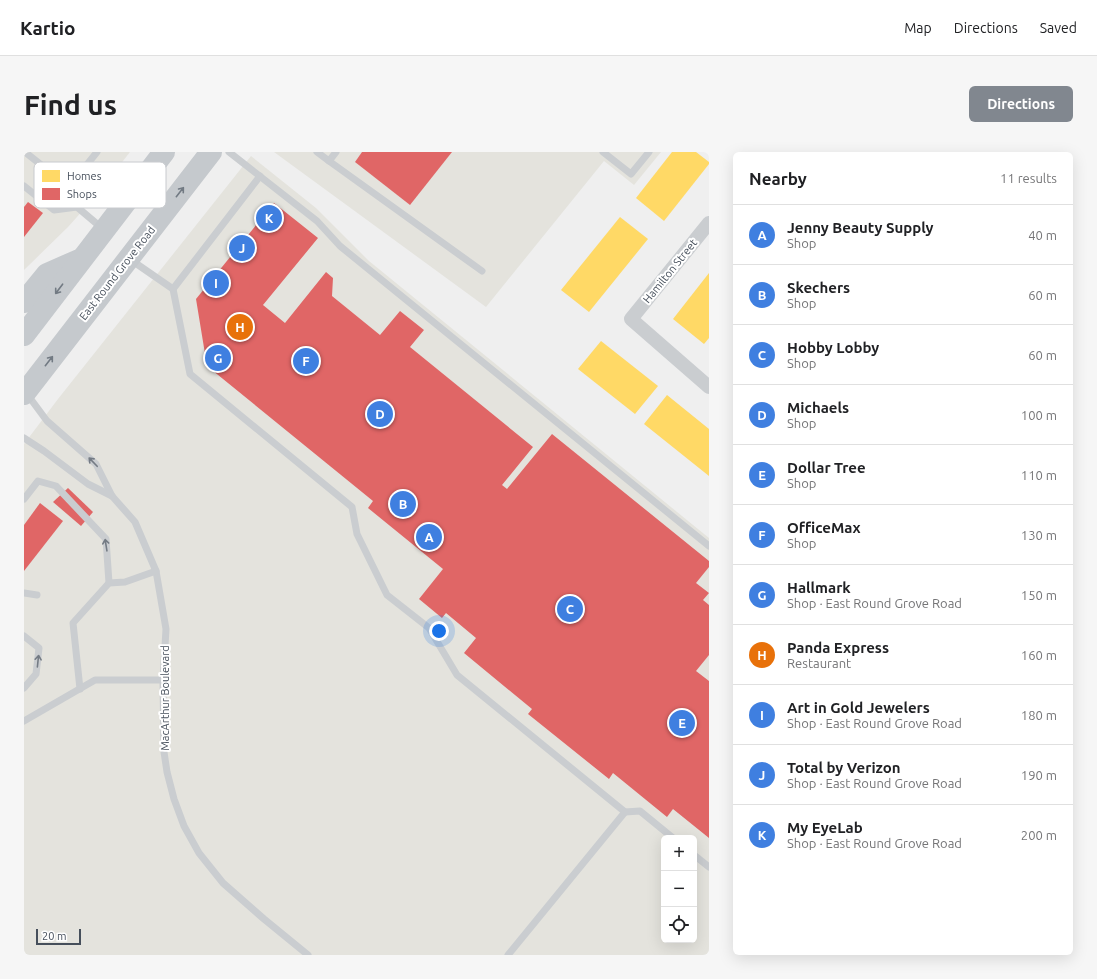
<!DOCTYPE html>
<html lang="en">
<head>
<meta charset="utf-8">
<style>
  body { margin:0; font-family:Ubuntu,sans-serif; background:#f6f6f6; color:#202124 }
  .controls { position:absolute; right:12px; bottom:12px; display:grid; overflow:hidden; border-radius:6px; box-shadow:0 4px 16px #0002 }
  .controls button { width:36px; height:36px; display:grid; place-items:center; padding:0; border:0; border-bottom:1px solid #e0e0e0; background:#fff; color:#202124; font:20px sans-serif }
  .scale { position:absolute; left:12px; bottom:10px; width:45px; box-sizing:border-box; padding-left:4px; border:2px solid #464f5b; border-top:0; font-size:11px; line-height:14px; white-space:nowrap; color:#464f5b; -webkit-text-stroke:3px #fff; paint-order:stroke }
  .you { position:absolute; left:415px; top:479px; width:14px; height:14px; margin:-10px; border:3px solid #fff; border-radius:50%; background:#1a73e8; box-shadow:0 0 0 6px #1a73e833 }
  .badge { display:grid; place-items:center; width:26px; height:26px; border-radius:50%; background:#81878f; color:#fff; font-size:13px; font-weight:700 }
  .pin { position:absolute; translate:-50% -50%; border:2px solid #fff; box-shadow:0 1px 4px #0006 }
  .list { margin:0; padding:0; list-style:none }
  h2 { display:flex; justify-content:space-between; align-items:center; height:52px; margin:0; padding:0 16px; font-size:17px }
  h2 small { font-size:13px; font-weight:400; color:#757577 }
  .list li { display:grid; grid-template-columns:26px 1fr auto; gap:12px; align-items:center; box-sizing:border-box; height:60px; padding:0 16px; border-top:1px solid #e0e0e0 }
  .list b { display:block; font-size:15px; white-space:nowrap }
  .list p { margin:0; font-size:13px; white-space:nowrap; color:#757577 }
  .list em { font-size:13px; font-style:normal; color:#757577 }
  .icon { flex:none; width:22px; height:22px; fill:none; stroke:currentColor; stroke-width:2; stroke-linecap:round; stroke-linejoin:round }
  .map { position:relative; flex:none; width:685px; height:803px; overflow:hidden; border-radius:6px }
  header { display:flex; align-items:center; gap:24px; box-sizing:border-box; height:56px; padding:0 20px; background:#fff; border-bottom:1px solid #e0e0e0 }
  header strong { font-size:19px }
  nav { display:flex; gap:22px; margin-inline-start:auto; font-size:14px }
  .intro { display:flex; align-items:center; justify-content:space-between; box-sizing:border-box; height:96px; padding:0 24px }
  h1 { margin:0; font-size:28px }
  .button { padding:10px 18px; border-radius:6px; background:#81878f; color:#fff; font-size:14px; font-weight:700 }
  main { display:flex; gap:24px; padding:0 24px }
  aside { flex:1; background:#fff; border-radius:6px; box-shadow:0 4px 16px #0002 }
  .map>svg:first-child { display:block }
</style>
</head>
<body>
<header>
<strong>Kartio</strong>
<nav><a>Map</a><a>Directions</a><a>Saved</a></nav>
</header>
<div class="intro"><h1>Find us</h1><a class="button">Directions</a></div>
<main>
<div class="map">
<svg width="685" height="803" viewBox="0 0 685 803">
  <rect width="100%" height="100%" fill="#efefef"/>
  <g fill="#e4e3dd" fill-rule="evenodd">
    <polygon points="0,0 106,0 70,46 44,75 0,118"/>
    <polygon points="250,0 637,0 610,33 580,9 462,155"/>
    <path d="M227,4L292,56L345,109L685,386V803H0V292L34,247ZM640,686H670V788H640Z"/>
  </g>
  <g fill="#ffd966">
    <polygon points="648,0 672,0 685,10 685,12 640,69 612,46"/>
    <polygon points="596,65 624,87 565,160 537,138"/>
    <polygon points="685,121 685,186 680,192 649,167"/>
    <polygon points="577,189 634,234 611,262 554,217"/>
    <polygon points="643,243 685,277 685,324 620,272"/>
  </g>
  <g fill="#e06666">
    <polygon points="338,0 428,0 386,53 331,10"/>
    <polygon points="4,50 19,61 0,85 0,55"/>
    <polygon points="250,51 294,86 239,153 261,171 302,120 309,126 308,144 356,183 376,159 400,178 386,195 509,295 478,333 483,337 528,282 685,409 685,415 672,431 685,441 679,448 685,453 685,503 672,519 685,529 685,686 649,657 643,665 589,621 585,627 504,562 508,557 440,501 452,486 422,461 418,466 395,447 419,417 344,356 349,349 183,214 172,147"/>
    <polygon points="44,336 69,360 57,374 29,350"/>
    <polygon points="16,351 39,369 0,419 0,373"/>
  </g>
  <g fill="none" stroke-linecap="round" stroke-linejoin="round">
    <g stroke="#cacdd0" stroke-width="7">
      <polyline points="1,0 45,35 53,55 79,77"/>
      <polyline points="205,0 293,69 316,94 685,394"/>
      <polyline points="293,0 305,9 312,0"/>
      <polyline points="579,0 607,22 625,0"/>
      <polyline points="305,9 458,119"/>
      <polyline points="0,34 30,58 53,55"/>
      <polyline points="45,35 73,0"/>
      <polyline points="107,108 149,137 166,222 328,355 333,382 363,443 405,476 433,523 601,660 616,659 649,686"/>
      <polyline points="149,137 236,24"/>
      <polyline points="3,242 23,269 72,312 88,344 111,370 132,419 142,477 139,528 140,600 143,620 150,647 160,674 175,701 199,731 240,767 284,803"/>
      <polyline points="0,286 20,299 64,332 88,344"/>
      <polyline points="0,347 14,329 32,334 82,387 85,431"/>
      <polyline points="0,441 13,443"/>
      <polyline points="0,484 15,496 12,522 0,536"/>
      <polyline points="56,537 49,471 85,431 101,430 132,419"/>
      <polyline points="0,569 71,528 139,528"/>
      <polyline points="670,703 685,715"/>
      <polyline points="484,803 601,660"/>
    </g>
    <polyline stroke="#cacdd0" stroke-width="14" points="685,71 607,167 685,235"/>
    <g stroke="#c5c9cd" stroke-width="22">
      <polyline points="0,150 23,122 55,108"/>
      <polyline points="0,183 140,0"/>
      <polyline points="0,242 187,0"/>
    </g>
  </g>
  <defs><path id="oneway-shaft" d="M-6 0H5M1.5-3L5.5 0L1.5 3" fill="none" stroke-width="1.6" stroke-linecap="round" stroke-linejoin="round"/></defs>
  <g stroke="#727a83">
    <use href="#oneway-shaft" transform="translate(156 40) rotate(-52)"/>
    <use href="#oneway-shaft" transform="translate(35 137) rotate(127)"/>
    <use href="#oneway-shaft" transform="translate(25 209) rotate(-52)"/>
  </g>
  <g stroke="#747b84">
    <use href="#oneway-shaft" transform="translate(69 310) rotate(-134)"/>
    <use href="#oneway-shaft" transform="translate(82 393) rotate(-99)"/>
    <use href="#oneway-shaft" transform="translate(14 509) rotate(-84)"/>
  </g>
  <g text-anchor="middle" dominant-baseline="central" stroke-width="4" stroke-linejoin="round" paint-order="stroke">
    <g font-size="11" fill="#464f5b" stroke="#fff">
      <text transform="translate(646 119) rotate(-51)">Hamilton Street</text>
      <text transform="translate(93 121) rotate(-52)">East Round Grove Road</text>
      <text transform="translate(141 546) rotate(-90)">MacArthur Boulevard</text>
    </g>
  </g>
  <rect x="10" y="10" width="132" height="46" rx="6" fill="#fff" stroke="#c8cace" stroke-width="1"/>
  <rect x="18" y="18" width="18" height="12" fill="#ffd966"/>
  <rect x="18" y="36" width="18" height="12" fill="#e06666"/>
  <g font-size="11" fill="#464f5b">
    <text x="43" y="28">Homes</text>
    <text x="43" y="46">Shops</text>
  </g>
</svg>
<div class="controls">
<button>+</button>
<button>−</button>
<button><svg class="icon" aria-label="locate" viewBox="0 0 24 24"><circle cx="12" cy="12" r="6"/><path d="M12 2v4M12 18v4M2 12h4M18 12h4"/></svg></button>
</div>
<div class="scale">20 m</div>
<div class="you"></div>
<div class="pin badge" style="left:405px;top:385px;background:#3f7fe0">A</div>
<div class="pin badge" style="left:379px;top:352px;background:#3f7fe0">B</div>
<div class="pin badge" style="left:546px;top:457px;background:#3f7fe0">C</div>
<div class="pin badge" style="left:356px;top:262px;background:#3f7fe0">D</div>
<div class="pin badge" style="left:658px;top:571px;background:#3f7fe0">E</div>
<div class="pin badge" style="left:282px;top:209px;background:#3f7fe0">F</div>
<div class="pin badge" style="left:194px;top:206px;background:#3f7fe0">G</div>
<div class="pin badge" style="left:216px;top:175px;background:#e8710a">H</div>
<div class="pin badge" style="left:192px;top:131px;background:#3f7fe0">I</div>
<div class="pin badge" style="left:218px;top:96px;background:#3f7fe0">J</div>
<div class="pin badge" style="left:245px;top:66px;background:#3f7fe0">K</div>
</div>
<aside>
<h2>Nearby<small>11 results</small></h2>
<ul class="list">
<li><span class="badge" style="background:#3f7fe0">A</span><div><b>Jenny Beauty Supply</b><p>Shop</p></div><em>40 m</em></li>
<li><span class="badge" style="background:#3f7fe0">B</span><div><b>Skechers</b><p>Shop</p></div><em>60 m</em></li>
<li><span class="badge" style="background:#3f7fe0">C</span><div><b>Hobby Lobby</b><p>Shop</p></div><em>60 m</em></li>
<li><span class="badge" style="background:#3f7fe0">D</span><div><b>Michaels</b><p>Shop</p></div><em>100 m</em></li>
<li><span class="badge" style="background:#3f7fe0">E</span><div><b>Dollar Tree</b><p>Shop</p></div><em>110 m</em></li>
<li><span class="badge" style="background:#3f7fe0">F</span><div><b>OfficeMax</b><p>Shop</p></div><em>130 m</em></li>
<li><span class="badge" style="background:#3f7fe0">G</span><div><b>Hallmark</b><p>Shop · East Round Grove Road</p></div><em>150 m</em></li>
<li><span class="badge" style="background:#e8710a">H</span><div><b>Panda Express</b><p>Restaurant</p></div><em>160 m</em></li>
<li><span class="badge" style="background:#3f7fe0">I</span><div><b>Art in Gold Jewelers</b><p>Shop · East Round Grove Road</p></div><em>180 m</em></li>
<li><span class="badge" style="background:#3f7fe0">J</span><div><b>Total by Verizon</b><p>Shop · East Round Grove Road</p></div><em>190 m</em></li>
<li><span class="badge" style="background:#3f7fe0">K</span><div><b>My EyeLab</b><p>Shop · East Round Grove Road</p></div><em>200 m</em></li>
</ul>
</aside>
</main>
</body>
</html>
